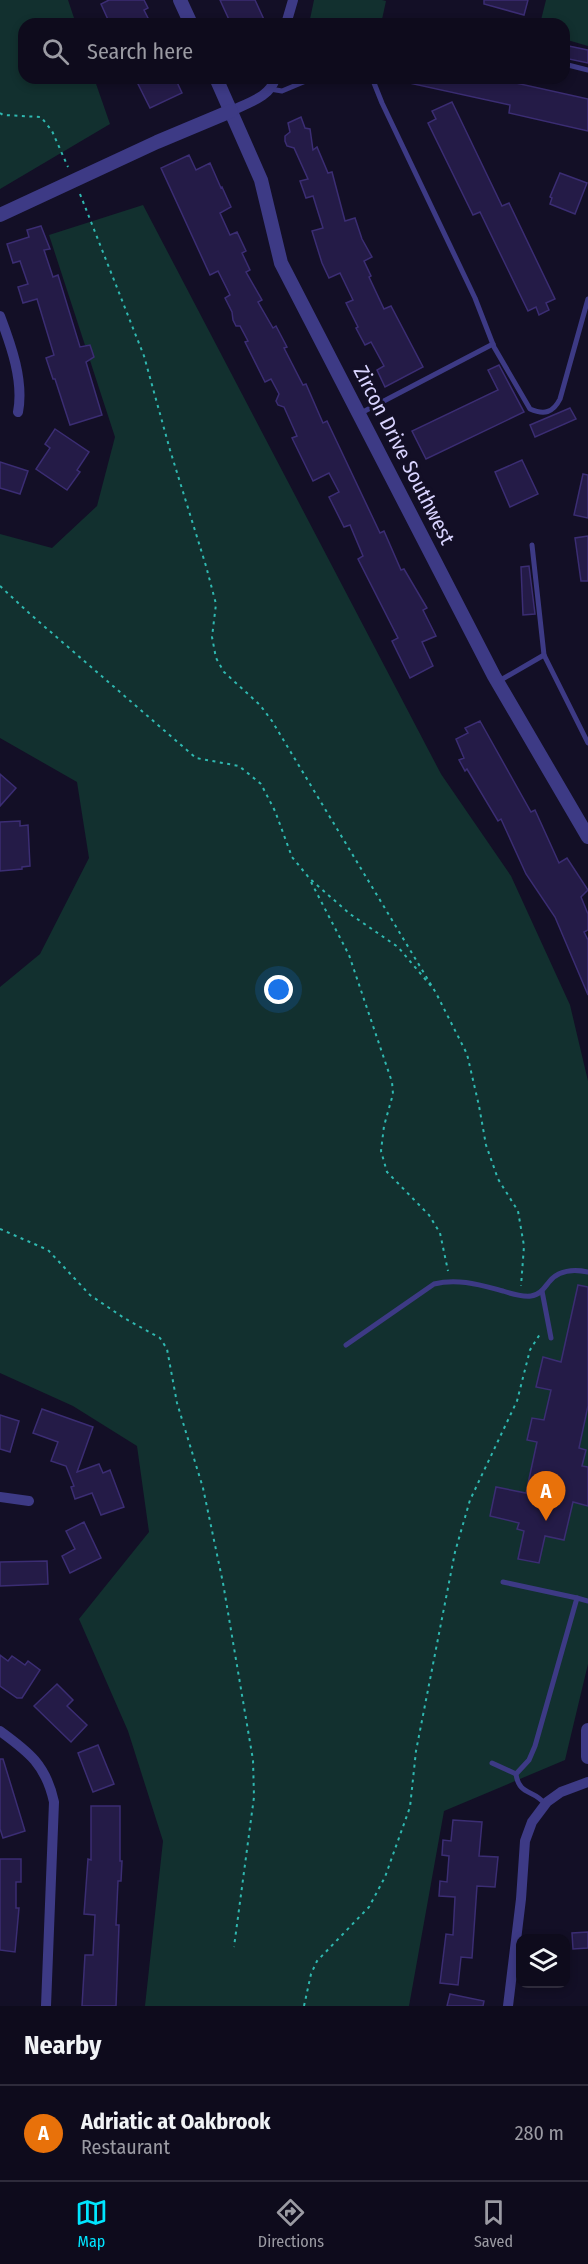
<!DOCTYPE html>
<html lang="en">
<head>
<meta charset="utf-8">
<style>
  body { margin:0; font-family:"Fira Sans Condensed",sans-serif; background:#1c1929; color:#f1f3f6 }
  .controls { position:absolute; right:18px; bottom:18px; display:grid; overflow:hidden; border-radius:12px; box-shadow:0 3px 9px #0003 }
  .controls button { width:54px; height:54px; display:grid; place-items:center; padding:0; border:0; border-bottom:2px solid #2e2b3b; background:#0e0b1c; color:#f1f3f6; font:30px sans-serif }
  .you { position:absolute; left:279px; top:990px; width:21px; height:21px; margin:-15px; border:4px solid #fff; border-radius:50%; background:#1a73e8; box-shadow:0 0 0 9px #1a73e833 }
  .badge { display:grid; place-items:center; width:39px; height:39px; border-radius:50%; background:#00e5ff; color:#fff; font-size:20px; font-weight:700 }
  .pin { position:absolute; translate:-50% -50px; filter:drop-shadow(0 2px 3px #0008) }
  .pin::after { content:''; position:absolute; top:32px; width:21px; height:18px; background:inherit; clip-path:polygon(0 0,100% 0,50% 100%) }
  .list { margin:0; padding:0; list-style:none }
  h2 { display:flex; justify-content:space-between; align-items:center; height:78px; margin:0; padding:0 24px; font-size:26px }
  h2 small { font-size:20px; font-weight:400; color:#9b9ba3 }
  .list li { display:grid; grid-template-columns:39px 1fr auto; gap:18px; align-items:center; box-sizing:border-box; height:96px; padding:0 24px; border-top:2px solid #2e2b3b }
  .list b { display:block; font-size:22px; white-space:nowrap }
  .list p { margin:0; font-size:20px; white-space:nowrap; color:#9b9ba3 }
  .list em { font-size:20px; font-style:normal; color:#9b9ba3 }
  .icon { flex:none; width:33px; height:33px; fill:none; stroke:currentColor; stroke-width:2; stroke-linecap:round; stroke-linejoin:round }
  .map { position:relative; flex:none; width:588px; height:2006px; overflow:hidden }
  .search { position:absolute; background:#0e0b1c; box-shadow:0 3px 9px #0003; left:18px; right:18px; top:18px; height:66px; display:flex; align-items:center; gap:15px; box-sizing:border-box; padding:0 21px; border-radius:18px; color:#9b9ba3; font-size:22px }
  .sheet { height:174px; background:#0e0b1c }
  nav { display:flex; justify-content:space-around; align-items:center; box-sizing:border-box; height:84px; border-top:2px solid #2e2b3b; background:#0e0b1c; font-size:16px; color:#9b9ba3 }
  nav a { display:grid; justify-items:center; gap:3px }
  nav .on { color:#00e5ff }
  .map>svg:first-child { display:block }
</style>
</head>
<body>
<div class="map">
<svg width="588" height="2006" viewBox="0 0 588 2006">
  <rect width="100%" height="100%" fill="#130f26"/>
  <g fill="#12302f">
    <polygon points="0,0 68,0 76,24 24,24 24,78 94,78 110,124 0,189"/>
    <polygon points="314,0 382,0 386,1 381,24 309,24"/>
    <polygon points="546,0 588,0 588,46 564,39 564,24 540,24"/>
    <polygon points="143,205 441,774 511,876 570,1005 588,1081 588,1664 565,1760 444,1811 409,2006 145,2006 163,1841 128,1731 79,1619 149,1532 137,1446 73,1406 0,1373 0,987 40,954 89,858 77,782 0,738 0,534 52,548 97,506 115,437 49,235"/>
  </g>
  <g fill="#241b47" stroke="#3b2d73" stroke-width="1.5">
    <polygon points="109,0 144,0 148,8 144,10 151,24 110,24 101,4"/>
    <polygon points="220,0 255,0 266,24 231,24"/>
    <polygon points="484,0 528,0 524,15 484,4"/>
    <polygon points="564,45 588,50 588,63 564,58"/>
    <polygon points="135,78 164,78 166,82 175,78 182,93 150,108"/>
    <polygon points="409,78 508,78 507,81 588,99 588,131 509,113 510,105 409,83"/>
    <polygon points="452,102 502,206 509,203 555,299 546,303 549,310 539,315 536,307 528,311 480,212 473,215 428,123 436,119 432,111"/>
    <polygon points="301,117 305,128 310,129 313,150 317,147 328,173 332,172 345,221 355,218 362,239 372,257 364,261 371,276 369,277 384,309 391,306 423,367 385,387 377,370 384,366 371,342 365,345 356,328 358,327 346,303 353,300 340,273 329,278 322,263 312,231 323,228 313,196 306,198 300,181 308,179 294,148 287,146 285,141 285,136 290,132 288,123"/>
    <polygon points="189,155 196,170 210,163 221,188 222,187 231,207 220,213 230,235 237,232 246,251 242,253 250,270 246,272 262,300 258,302 273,328 276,326 287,347 284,348 303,385 306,384 323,423 327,421 380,533 384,531 401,570 404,569 427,608 423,610 436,636 422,642 433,666 410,678 392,641 398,638 358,559 363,556 350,525 344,527 329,497 339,492 329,473 313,481 292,438 297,436 284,407 278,405 276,401 279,394 271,379 265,382 245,342 248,341 240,326 236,326 233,320 232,312 225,298 230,295 218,271 210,275 161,168"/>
    <polygon points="560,173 587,183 575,214 550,204 552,198 550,197"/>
    <polygon points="41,226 50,249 44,250 53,277 58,275 80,347 90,345 94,357 86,362 102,415 70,425 55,379 53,379 46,358 54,355 37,299 23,303 18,287 28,284 20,261 13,263 7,244 29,237 27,230"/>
    <polygon points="499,365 524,412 426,459 412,431 498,390 488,370"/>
    <polygon points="570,408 576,419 535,437 530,425"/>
    <polygon points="55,429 89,452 77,470 80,472 67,490 36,469 50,448 45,444"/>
    <polygon points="522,460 538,494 510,507 495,472"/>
    <polygon points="0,462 28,471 20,494 0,488"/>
    <polygon points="583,474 588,475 588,518 574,515"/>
    <polygon points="588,536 588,581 581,581 575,538"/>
    <polygon points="529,566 535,614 523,615 521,567"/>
    <polygon points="480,721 531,812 535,810 559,863 567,858 588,890 581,897 588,914 588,930 584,932 588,940 588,995 555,917 526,874 501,819 498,821 467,769 465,771 459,760 464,758 456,739 468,733 465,728"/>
    <polygon points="0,774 16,788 0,806"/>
    <polygon points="20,821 20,826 28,825 30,866 22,867 22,869 0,871 0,822"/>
    <polygon points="578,1285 588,1287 588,1406 579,1448 586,1450 582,1466 588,1467 588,1506 573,1502 564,1540 545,1536 539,1563 518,1559 524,1531 517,1529 519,1523 490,1516 496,1487 526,1493 537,1442 527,1440 532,1418 544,1420 551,1390 536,1387 543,1357 561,1362"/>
    <polygon points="42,1409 93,1427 77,1472 99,1464 103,1473 110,1470 124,1507 101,1515 92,1493 75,1499 71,1487 74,1486 66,1466 51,1461 58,1442 33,1433"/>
    <polygon points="0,1415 19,1421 10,1452 0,1449"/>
    <polygon points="84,1522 101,1558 70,1573 62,1556 75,1549 66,1531"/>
    <polygon points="47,1561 48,1584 0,1586 0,1562"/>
    <polygon points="0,1655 8,1661 12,1656 25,1665 28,1661 40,1670 22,1698 17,1698 0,1686"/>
    <polygon points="57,1684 73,1700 67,1706 87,1725 71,1742 34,1706"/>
    <polygon points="98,1745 114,1784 93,1792 78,1753"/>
    <polygon points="0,1759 3,1759 25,1831 3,1838 0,1829"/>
    <polygon points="91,1806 120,1806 120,1861 122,1861 121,1881 118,1881 116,1925 119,1925 116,2006 82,2006 85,1955 93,1955 95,1915 84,1914 88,1859 91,1860"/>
    <polygon points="453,1820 482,1822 479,1856 498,1857 495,1887 477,1886 472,1958 461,1957 458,1985 440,1983 446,1934 453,1935 455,1897 439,1896 440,1881 447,1882 449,1856 442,1855 443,1840 451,1841"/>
    <polygon points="0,1859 21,1859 21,1882 16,1882 16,1908 19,1908 15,1952 0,1950"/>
    <polygon points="588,1932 588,1948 573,1949 572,1933"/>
    <polygon points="450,1994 484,2001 483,2006 447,2006"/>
  </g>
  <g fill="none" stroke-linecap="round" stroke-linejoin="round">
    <g stroke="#2fb8b0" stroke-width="2" stroke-dasharray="3 4.5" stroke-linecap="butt">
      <polyline points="0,113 3,115 41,117 52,131 68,167"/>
      <polyline points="80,194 144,356 170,450 206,566 216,604 212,637 216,658 224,672 260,705 272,721 436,993 467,1054 479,1106 486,1145 498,1179 518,1211 524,1246 521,1286"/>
      <polyline points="0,586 30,614 196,758 239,766 261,784 275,811 292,857 310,879 350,914 398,947 431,986"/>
      <polyline points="311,882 349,955 392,1082 393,1094 384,1126 381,1151 387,1172 429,1215 440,1233 448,1271"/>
      <polyline points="0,1229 48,1250 90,1295 124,1318 160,1338 167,1349 177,1403 203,1488 223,1583 253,1760 254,1797 234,1947"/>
      <polyline points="304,2006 311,1974 317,1961 369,1907 385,1877 410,1807 416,1751 455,1552 470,1500 517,1401 530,1350 540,1334"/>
    </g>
    <g stroke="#3d3a85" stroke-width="5">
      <polyline points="564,64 588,70"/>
      <path d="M372,78L382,103L475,298L494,347L530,409C544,415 553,413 560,399L588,299"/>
      <polyline points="270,89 282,91 313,78"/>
      <polyline points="359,414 493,344"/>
      <polyline points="532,545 544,655 588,743"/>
      <polyline points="499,681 544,655"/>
      <polyline points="542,1291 551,1338"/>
      <path d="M346,1345L434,1284C458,1278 480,1285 503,1291C512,1294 522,1297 531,1296C540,1295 544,1288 549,1282C558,1270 574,1269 588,1272"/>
      <polyline points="503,1582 577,1598"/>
      <polyline points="492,1763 516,1774"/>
      <path d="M545,1804C534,1789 519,1796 516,1774L529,1760L535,1746L577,1598L588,1601"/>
    </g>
    <g stroke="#3d3a85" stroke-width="10">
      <polyline points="286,24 293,0"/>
      <path d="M231,111C247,103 271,97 275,78"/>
      <path d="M0,316C11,345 24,381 18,412"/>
      <polyline points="0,1497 29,1501"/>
      <path d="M0,1731C29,1752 46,1765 54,1802L46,2006"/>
      <polyline points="508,2006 521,1899 525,1841 532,1822 547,1802 561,1792 588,1782"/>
    </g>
    <g stroke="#3d3a85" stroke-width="14">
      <polyline points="180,0 191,24"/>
      <polyline points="216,78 261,180 281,263 494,676 588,837"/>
      <polyline points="0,215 157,142 231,111"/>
      <polyline points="588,1730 588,1757"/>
    </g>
  </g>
  <g text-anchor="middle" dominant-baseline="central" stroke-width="6" stroke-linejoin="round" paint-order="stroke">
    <g font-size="21" fill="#d9d4ff" stroke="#130f26">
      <text transform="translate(404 455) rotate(63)">Zircon Drive Southwest</text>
    </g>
  </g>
</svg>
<div class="controls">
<button><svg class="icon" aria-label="layers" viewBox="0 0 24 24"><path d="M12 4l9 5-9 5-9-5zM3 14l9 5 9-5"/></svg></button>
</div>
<div class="you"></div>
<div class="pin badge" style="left:546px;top:1521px;background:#e8710a">A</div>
<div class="search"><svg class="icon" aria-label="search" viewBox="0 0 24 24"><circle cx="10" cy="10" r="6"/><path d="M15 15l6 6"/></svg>Search here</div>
</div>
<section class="sheet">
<h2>Nearby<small></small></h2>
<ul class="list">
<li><span class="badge" style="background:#e8710a">A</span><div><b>Adriatic at Oakbrook</b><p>Restaurant</p></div><em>280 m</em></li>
</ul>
</section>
<nav>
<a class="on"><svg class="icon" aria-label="map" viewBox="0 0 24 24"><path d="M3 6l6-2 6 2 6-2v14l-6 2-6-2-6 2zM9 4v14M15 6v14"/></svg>Map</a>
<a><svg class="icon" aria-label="directions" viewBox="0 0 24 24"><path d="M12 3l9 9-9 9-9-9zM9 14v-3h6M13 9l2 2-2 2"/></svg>Directions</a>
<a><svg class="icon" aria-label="saved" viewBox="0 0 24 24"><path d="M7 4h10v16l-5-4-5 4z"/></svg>Saved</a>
</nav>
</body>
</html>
